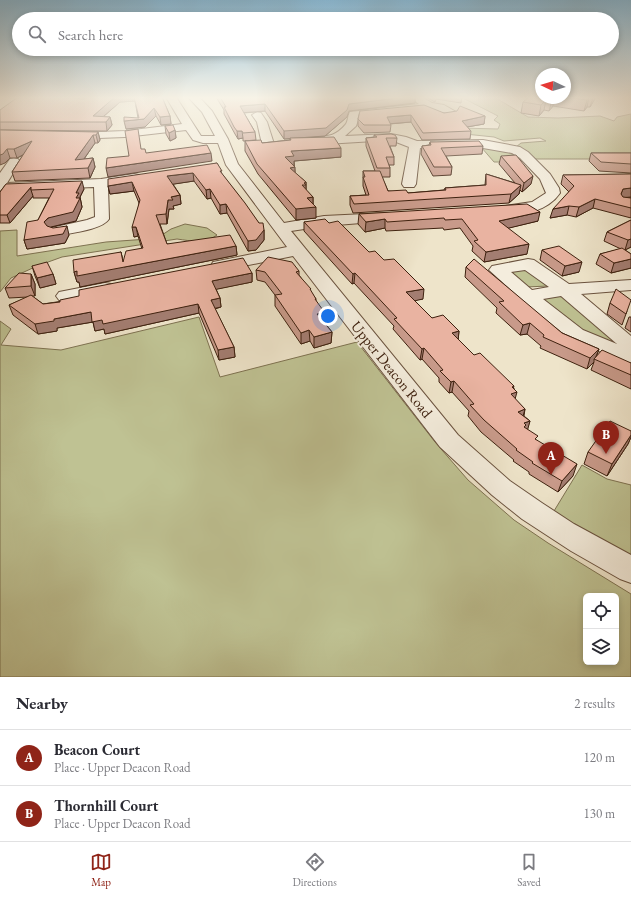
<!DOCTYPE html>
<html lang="en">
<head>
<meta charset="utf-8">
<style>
  body { margin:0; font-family:"EB Garamond",serif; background:#f7f7f7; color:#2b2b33 }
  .controls { position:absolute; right:12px; bottom:12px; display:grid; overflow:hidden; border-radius:6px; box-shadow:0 2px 6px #0003 }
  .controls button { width:36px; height:36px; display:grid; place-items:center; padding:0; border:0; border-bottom:1px solid #e1e1e2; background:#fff; color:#2b2b33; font:20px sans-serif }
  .compass { position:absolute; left:535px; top:68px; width:36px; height:36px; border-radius:50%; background:#fff; box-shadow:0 2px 6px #0003; rotate:274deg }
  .you { position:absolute; left:328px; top:316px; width:14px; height:14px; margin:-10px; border:3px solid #fff; border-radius:50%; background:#1a73e8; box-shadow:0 0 0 6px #1a73e833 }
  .badge { display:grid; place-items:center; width:26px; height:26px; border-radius:50%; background:#8f2418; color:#fff; font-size:13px; font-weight:700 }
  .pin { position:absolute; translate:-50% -33px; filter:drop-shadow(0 1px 2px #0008) }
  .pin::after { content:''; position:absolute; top:21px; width:14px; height:12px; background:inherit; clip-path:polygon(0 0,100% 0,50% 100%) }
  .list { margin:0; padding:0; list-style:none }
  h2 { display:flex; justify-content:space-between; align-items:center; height:52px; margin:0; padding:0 16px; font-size:17px }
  h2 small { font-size:13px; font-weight:400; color:#7c7c81 }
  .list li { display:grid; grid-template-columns:26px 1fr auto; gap:12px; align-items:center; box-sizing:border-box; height:56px; padding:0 16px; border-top:1px solid #e1e1e2 }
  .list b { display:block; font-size:15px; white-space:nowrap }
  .list p { margin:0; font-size:13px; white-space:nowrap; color:#7c7c81 }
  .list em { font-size:13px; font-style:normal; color:#7c7c81 }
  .icon { flex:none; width:22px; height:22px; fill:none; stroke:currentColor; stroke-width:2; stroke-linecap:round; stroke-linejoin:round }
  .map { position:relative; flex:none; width:631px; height:677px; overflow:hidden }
  .search { position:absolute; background:#fff; box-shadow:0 2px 6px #0003; left:12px; right:12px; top:12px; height:44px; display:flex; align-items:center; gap:10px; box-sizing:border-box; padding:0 14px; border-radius:22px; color:#7c7c81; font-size:15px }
  .sheet { height:164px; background:#fff }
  nav { display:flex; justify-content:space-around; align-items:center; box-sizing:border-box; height:56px; border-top:1px solid #e1e1e2; background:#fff; font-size:11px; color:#7c7c81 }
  nav a { display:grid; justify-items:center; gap:2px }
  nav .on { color:#8f2418 }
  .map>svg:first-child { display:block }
</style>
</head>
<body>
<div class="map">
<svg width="631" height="677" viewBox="0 0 631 677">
  <rect width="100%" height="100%" fill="#eee4ca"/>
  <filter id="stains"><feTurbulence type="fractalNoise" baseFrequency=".005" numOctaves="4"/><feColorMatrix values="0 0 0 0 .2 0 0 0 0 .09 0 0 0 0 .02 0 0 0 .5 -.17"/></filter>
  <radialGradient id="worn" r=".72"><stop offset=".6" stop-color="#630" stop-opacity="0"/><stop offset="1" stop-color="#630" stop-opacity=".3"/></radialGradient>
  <g fill="#bfc293" stroke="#7e7251" fill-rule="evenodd">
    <polygon points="461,97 494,97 528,117 558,118 600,116 614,121 617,117 631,114 631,174 622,172 607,159 536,159 516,147 521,143 546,141 540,138 504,141 494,137 465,134 461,128 498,129 500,124 494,120 498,116"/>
    <path d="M481,147C497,150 510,149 522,162H494Z"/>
    <path d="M185,224L207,228L217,235C206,244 191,241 177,239L62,257L37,266L11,278L0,292V231L17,230V256L106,242L148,239L162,235L171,229Z"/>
    <polygon points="525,269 548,286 526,287 509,272"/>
    <polygon points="564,294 623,347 585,334 536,298"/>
    <path d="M199,317L220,377L357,342L435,442L468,480L514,520L548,543L631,594V677H0V321L11,329L1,345L61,350ZM586,596H616V662H586Z"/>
    <polygon points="582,465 607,479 631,485 631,556 597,539 554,511"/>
  </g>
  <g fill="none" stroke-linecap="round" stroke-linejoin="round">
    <g stroke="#6a523e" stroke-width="2">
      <g id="minor">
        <polygon points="166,97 176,97 201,136 215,136 202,112 188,97 199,97 212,111 228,139 238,164 284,223 324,216 386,213 391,214 393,217 391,220 386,221 324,226 291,231 458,435 510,481 542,503 574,524 631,555 631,583 620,579 571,551 522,519 492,495 440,447 293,256 219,271 213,270 211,266 213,262 287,247 226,165 218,143 203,143 193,140 186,130 125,137 72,139 68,138 66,136 68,134 72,133 125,131 182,124"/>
        <path d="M409,97H422L432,103L444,105L458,113L456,117L443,119L428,112L427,109L359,117L356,126L345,136L391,134L406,137L417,141L483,140L520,147L528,152L550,174L559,188L560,193C548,211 520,218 499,213L497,210L499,207L532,202L546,193L540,179L520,158L512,153L483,148H420L416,184L414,187H404L402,184L409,147L391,140L309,145L305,143L303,141L305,139C323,134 332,141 346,124C348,121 348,115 350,112L419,104Z"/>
        <polygon points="257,112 261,113 267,122 274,144 272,147 264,147 262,144 257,122 252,115"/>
        <path d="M14,158L18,159L20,162L7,183L101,179L134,174L139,175L141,178L139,181L108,186L109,219C102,230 69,233 56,236L51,234L48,231L51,228L87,220L95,217L94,187L0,191V173L10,159Z"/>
        <path d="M528,259L534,260L569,284L631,280V290L581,294L631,336V365L569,338L522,300L489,270L492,266ZM525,270L549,287L532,290L511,272ZM561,296L617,344L583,330L543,299Z"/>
        <polygon points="105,283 111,284 114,288 111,292 65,301 59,300 56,296 59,292"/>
      </g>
    </g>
    <use href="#minor" fill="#f4eddd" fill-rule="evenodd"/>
  </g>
  <g fill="#c89a8a" stroke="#3e210f">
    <polygon points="82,97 162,97 170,116 171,124 161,125 156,116 145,127 126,129 138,118 135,101 120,102 103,117 110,117 112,125 107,131 0,130 0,110 84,99 86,98"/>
    <polygon points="216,97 415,97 415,103 349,111 347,117 325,136 284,139 265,111 244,113 255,132 256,140 243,141 243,138 238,139 235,134 224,114 224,110"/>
    <polygon points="426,97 462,97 461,103 436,99 435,102"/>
    <polygon points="565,97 596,97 590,107 587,107 584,111 553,106 549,111 544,110 539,116 521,113 523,102 541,98 565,98"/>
    <polygon points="360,111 444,113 485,116 484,124 467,127 471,131 470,139 422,140 411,122 390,124 391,125 390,132 364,133 358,126 358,119"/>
    <polygon points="165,126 175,130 176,138 170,141 166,134"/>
    <polygon points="0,130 98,132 100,140 98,143 95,143 84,159 93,158 95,167 90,178 15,181 12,172 23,155 17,158 10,158 5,163"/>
    <polygon points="374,135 397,138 396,146 390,146 394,157 394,165 389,165 390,168 390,177 382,177 388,191 408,193 444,190 445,188 485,185 486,174 515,183 499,164 501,156 531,184 522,192 520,190 519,194 509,203 353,213 350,205 350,196 366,195 363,186 363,171 375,171 366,146 366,138 374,137"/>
    <polygon points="290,138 341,157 294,161 295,173 306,182 306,190 313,197 313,203 316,218 296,220 258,174 245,151 245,141 262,143 290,140"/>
    <polygon points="430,142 483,146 482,154 446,156 452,167 451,175 433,176 421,154 422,146 429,145"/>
    <polygon points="591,153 631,153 631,173 599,171 589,161"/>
    <polygon points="217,163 222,174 264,230 264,240 256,250 248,251 227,213 220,214 211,198 207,199 194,181 173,184 180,195 181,204 173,206 174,209 169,209 167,224 160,224 167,244 236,246 237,255 80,287 79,282 77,282 74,272 121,252 123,261 142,249 138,236 134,237 139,203 134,191 110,194 108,186"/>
    <polygon points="631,174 631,197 628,197 631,198 631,218 593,208 576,217 567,215 550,218 569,192 561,184 563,175"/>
    <polygon points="6,184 84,189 80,197 82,207 76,221 51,227 50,227 69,235 65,243 27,249 24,240 38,220 49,198 33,198 33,196 10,223 0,223 0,192"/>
    <polygon points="359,214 538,221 508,228 527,254 484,262 472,251 473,246 460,228 444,230 443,228 386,231 385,228 365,232 358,224"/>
    <polygon points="631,220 631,247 625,250 631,254 631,268 611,273 596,264 600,254 621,249 604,241 607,232"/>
    <polygon points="304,222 329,223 369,252 423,299 414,300 432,318 459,331 458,339 474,355 514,388 515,399 525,409 524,416 530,421 527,429 537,441 573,476 558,492 529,474 529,472 513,461 514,460 481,432 468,416 469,411 452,392 449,393 439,382 439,378 422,359 420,360 393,329 394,326 354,283 352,284 304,231"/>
    <polygon points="542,250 579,272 562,276 540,260"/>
    <polygon points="32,266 53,274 56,284 40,288 35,276"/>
    <polygon points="466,267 562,333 599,349 596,358 631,363 631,389 591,370 594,362 587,369 540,348 541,346 527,334 520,335 496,313 497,308 465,277"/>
    <polygon points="256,270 299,271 299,275 316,299 316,301 325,323 332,332 331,343 314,348 310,341 301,344 275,306 275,295 265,282 257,280"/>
    <polygon points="252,273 252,282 216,289 220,298 221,307 215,309 234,347 235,357 219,360 199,313 105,334 104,329 95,331 93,322 57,328 57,331 38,334 13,315 9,305 28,297 9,298 5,288 31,274 35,284 35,296 32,296 43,304"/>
    <polygon points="610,303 627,311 622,325 607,314"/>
    <polygon points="629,317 631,317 631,332 625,328"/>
    <polygon points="631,431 631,437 628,444 607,476 584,464 588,452"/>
  </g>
  <g fill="#a37d71" stroke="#3e210f">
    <polygon points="115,97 134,97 135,101 120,102 97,122 93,116"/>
    <polygon points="405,97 415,97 415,103 349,111 347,117 325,136 284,139 284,131 349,104"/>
    <polygon points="589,97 587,107 584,111 587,100"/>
    <polygon points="593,97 596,97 590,107"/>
    <polygon points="553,98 554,98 553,106 549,111 552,100"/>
    <polygon points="546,100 544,110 539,116 541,105"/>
    <polygon points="265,104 265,111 240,113 240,106"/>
    <polygon points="154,108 156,116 145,127 126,129 124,121 144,119"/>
    <polygon points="411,115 411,122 387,124 387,117"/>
    <polygon points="170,116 171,124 161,125 160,117"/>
    <polygon points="485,116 484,124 461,128 462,121"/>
    <polygon points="110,117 112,125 107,131 106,122"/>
    <polygon points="175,130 176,138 170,141 169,133"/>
    <polygon points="237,131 242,131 243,138 238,139"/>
    <polygon points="98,132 100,140 98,143 96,135"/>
    <polygon points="93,135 95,143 77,169 75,160"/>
    <polygon points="32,141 34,149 17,158 14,149"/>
    <polygon points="341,148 341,157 294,161 294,166 285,157 291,151"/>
    <polygon points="7,149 10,158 5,163 0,165 0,155"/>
    <polygon points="211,153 212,161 108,177 106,168"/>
    <polygon points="93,158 95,167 90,178 88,168"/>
    <polygon points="295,167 295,177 290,168"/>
    <polygon points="193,173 194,181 168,185 167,176"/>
    <polygon points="533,176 531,184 522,192 524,183"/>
    <polygon points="82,181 84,189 80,197 82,207 76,221 51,227 46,231 44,222 76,193"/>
    <polygon points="132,182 134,191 110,194 108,186"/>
    <polygon points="306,182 306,195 302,185 304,183"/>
    <polygon points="521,185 519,194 509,203 511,194"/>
    <polygon points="31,187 31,190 33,196 10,223 7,215"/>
    <polygon points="631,188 631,197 620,198 621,194 623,189"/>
    <polygon points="210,189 211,198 207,199 206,190"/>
    <polygon points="180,195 181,204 173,206 174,209 169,209 167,224 166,214 168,200 171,197"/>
    <polygon points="313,197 313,207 316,207 316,218 296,220 296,209 307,198"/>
    <polygon points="595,199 593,208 576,217 579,207"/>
    <polygon points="226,204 227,213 220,214 220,205"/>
    <polygon points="569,206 567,215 550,218 553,209"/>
    <polygon points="540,212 538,221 497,231 499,221"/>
    <polygon points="385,219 385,228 365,232 366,222"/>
    <polygon points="67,226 69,235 65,243 27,249 24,240"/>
    <polygon points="132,227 136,227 138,236 134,237"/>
    <polygon points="264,230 264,240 256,250 248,251 248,241"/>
    <polygon points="631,239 631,247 625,250 628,240"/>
    <polygon points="529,244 527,254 484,262 486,252"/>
    <polygon points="236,246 237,255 80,287 79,282 77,282 74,272 121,252 124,267"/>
    <polygon points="631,259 631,268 611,273 614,263"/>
    <polygon points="582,262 579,272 562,276 565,266"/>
    <polygon points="252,273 252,282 213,290 212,281"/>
    <polygon points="355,273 354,283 352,284 353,274"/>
    <polygon points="31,274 35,284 35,296 31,286"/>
    <polygon points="53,274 56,284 40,288 37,278"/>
    <polygon points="424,289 423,299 405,303 406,292"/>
    <polygon points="220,298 221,307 212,309 211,300"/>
    <polygon points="198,304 199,313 105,334 104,329 95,331 93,322 57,328 57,331 38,334 35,324 54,319 91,312 102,320"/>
    <polygon points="325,313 325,323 317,314"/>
    <polygon points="530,323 527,334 520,335 523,325"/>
    <polygon points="309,330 310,341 301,344 301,333"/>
    <polygon points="459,331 458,342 452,333"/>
    <polygon points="332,332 331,343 314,348 314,337"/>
    <polygon points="234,347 235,357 219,360 218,350"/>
    <polygon points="424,348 422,359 420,360 422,349"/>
    <polygon points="599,349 595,359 594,359 594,362 587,369 590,358"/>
    <polygon points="454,381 452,392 449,393 451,382"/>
    <polygon points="514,386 512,393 517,392 514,403 508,405 512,387"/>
    <polygon points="525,409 522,420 518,412"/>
    <polygon points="530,421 527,432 520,438 524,423"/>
    <polygon points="631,435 631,437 628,444 607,476 612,464"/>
    <polygon points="577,464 573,476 558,492 562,481"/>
  </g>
  <g fill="#e9b3a1" stroke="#3e210f">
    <polygon points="18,97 61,97 84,99 87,97 115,97 93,116 110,117 106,122 0,122 0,110"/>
    <polygon points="134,97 162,97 170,116 160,117 154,108 144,119 124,121 124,117 139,118"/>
    <polygon points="220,97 405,97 349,104 347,110 326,128 284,131 265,104 240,106 255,132 243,133 242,131 237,131 234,127 224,107 226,107"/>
    <polygon points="529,97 541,97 541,98 553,98 552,100 546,100 541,105 523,102"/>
    <polygon points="566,97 589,97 587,100"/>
    <polygon points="424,105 444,113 457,111 460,106 485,116 462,121 471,131 423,133 411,115 387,117 391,125 364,125 358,119 360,111"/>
    <polygon points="173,125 175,130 169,133 165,126"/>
    <polygon points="138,129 141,149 145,149 146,153 207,145 211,153 106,168 107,158 129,156 125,131"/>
    <polygon points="0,130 98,132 96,135 93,135 75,160 93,158 88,168 12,172 32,141 14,149 7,149 3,154 0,155"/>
    <polygon points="391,134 395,135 397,138 386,138 394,157 386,157 390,168 377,168 366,138 377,137 374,135"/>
    <polygon points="334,137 341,148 291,151 294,156 285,157 295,167 290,168 306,182 304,183 306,185 302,185 313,197 307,198 316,207 296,209 257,164 245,141 261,140 262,143 291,140 290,138"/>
    <polygon points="479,141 483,146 441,148 452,167 434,167 422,146 431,145 430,142"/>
    <polygon points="591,153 631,153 631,164 601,162"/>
    <polygon points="516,155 533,176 524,183 501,156"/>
    <polygon points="217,163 222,171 220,171 245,203 259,223 263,223 264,230 256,240 248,241 226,204 220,205 210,189 206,190 193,173 167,176 180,195 171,197 173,200 168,200 166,214 156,215 167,244 230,235 236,246 77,276 77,271 74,272 73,260 121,252 123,262 126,251 143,248 136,227 132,227 140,200 132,182 108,186 108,179"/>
    <polygon points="363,171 380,171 388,191 406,190 408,193 446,190 445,188 486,185 486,174 521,185 511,194 354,204 350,196 369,195 363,177 365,177"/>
    <polygon points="631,174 631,188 623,189 621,194 623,197 631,198 631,208 595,199 579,207 569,206 553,209 574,186 563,175"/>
    <polygon points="82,181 76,193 79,193 76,198 80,198 73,212 48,218 44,222 47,226 53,228 67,226 63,234 24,240 27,222 38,220 54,189 31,190 31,187 7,215 0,215 0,192 6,184"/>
    <polygon points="527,204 540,212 499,221 529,244 486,252 474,241 478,240 462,219 445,220 444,218 387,222 385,219 366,222 359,214"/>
    <polygon points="325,219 329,223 338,221 369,252 375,251 384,260 394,259 424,289 406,292 432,318 443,315 459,331 452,333 474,355 480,353 514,386 512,387 517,392 511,394 525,409 518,412 530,421 524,423 526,425 524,427 538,436 535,439 577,464 562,481 532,463 533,462 516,450 517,449 484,420 470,405 474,404 454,381 451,382 440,371 443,370 424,348 422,349 394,319 397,318 355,273 353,274 304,222"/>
    <polygon points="631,220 631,239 628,240 607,232"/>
    <polygon points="559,246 582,262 565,266 542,250"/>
    <polygon points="622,248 631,254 631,259 614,263 600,254"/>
    <polygon points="268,257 292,262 299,271 296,272 311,289 310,289 316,299 315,299 325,313 317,314 332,332 314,337 309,330 301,333 275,295 282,294 265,272 256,270"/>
    <polygon points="243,258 252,273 212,281 220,298 211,300 234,347 218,350 198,304 103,324 102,320 92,322 91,312 54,319 54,321 35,324 9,305 31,295 43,304 60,302 60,300 79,296 79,290"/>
    <polygon points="474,259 562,333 599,349 590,358 543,337 544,335 530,323 523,325 499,302 504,301 466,267"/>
    <polygon points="47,262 53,274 37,278 32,266"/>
    <polygon points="19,273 31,274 31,286 5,288"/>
    <polygon points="616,289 631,300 626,314 610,303"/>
    <polygon points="602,350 631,363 631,375 594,359"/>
    <polygon points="610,421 631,431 631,435 612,464 588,452"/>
  </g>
  <linearGradient id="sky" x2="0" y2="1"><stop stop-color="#88b8d4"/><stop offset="0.51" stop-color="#f7f3e7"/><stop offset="1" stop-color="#f7f3e7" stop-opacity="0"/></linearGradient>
  <rect width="631" height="192" fill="url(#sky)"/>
  <g text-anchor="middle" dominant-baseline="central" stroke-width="3.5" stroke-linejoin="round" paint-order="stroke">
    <g font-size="15" fill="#3e210f" stroke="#f4eddd">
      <text transform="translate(392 369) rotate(51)">Upper Deacon Road</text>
    </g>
  </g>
  <rect width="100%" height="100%" filter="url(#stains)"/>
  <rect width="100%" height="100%" fill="url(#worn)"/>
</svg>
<div class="controls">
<button><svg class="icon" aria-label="locate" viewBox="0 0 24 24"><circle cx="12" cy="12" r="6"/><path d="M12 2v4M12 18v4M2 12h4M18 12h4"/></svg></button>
<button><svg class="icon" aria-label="layers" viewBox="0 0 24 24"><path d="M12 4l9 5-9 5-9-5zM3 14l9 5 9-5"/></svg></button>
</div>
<svg class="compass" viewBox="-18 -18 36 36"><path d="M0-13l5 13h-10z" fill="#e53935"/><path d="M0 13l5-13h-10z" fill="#7c7c81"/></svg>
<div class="you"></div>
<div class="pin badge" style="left:551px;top:475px">A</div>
<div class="pin badge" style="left:606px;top:454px">B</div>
<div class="search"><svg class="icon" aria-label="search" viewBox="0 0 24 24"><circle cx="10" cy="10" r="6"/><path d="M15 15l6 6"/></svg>Search here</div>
</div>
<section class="sheet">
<h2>Nearby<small>2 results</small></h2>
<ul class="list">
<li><span class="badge">A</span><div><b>Beacon Court</b><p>Place · Upper Deacon Road</p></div><em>120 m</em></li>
<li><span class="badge">B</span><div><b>Thornhill Court</b><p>Place · Upper Deacon Road</p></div><em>130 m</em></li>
</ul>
</section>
<nav>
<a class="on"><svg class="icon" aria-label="map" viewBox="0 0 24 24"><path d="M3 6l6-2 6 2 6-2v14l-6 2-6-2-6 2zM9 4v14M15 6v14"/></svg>Map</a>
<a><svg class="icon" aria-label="directions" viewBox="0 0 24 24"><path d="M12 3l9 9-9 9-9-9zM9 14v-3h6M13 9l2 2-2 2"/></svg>Directions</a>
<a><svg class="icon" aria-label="saved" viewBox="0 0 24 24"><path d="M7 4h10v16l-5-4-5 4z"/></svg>Saved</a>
</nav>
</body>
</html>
